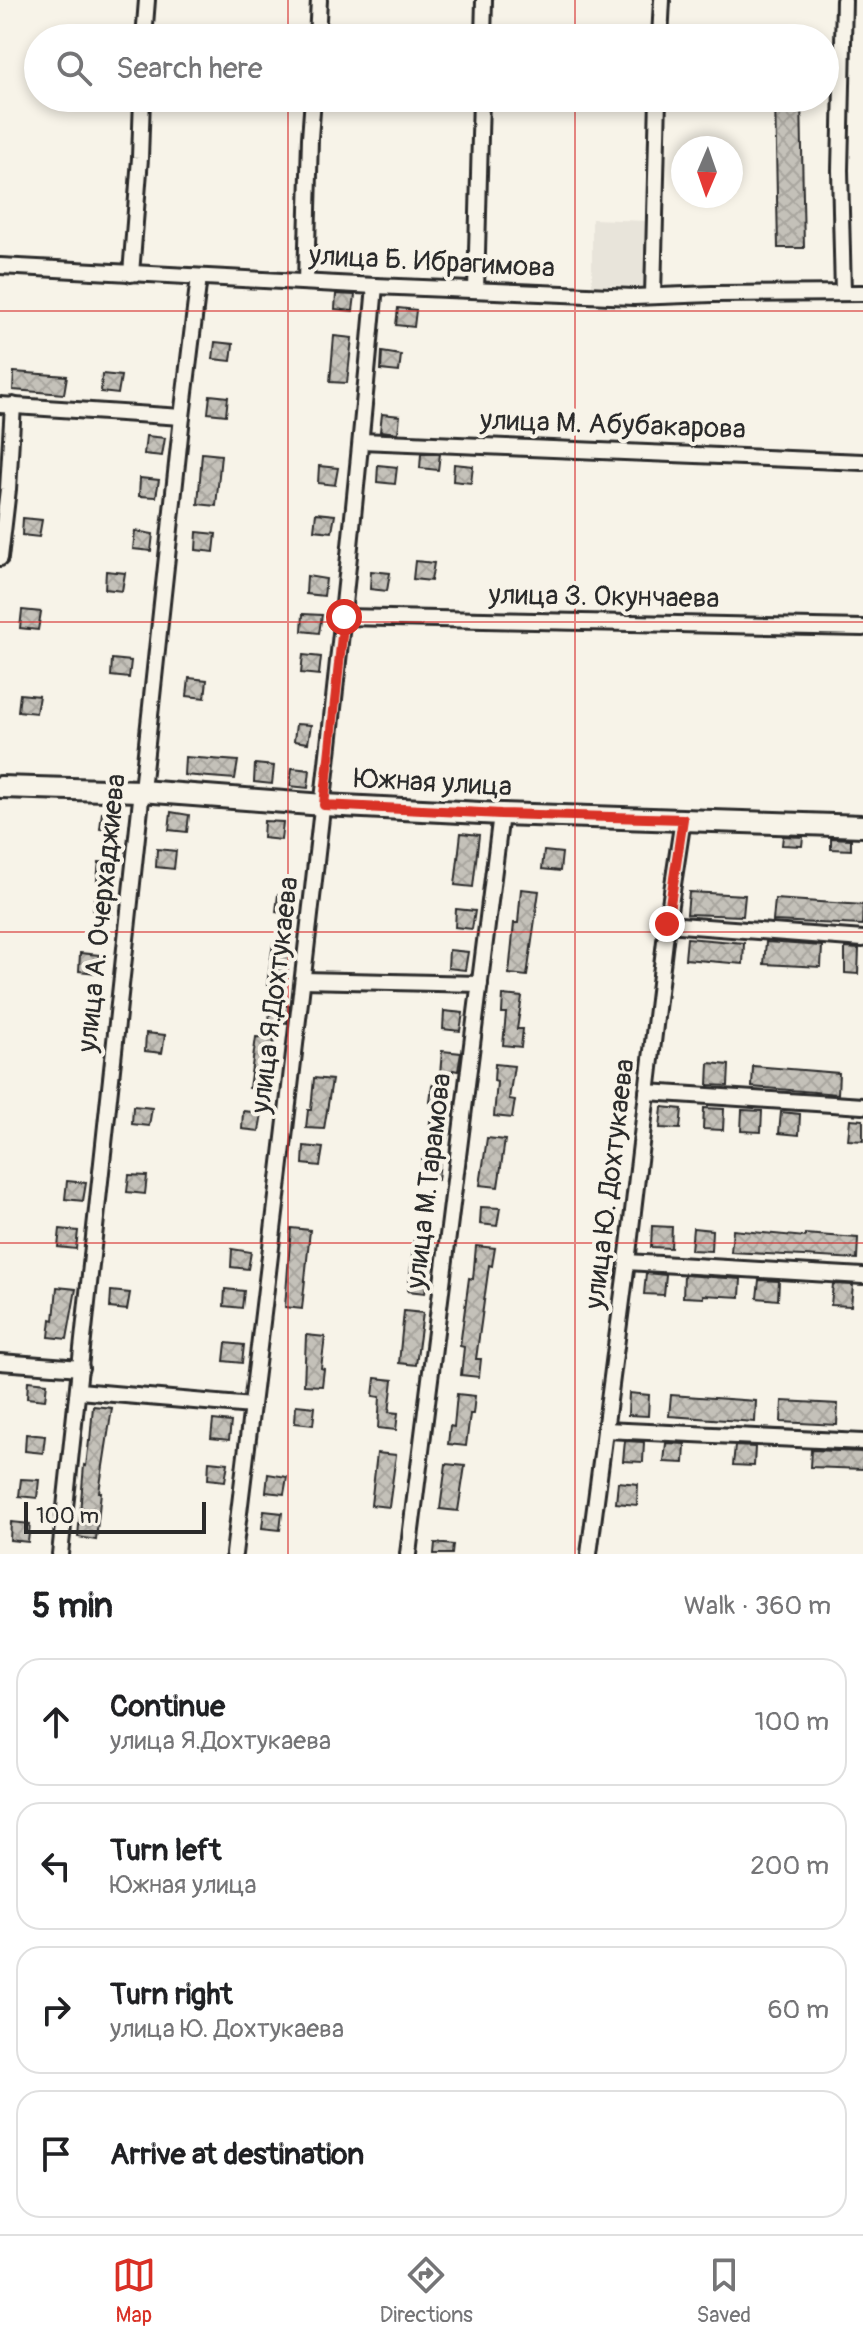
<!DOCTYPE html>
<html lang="en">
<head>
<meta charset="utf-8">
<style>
  body { margin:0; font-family:Pangolin,sans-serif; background:#f6f6f6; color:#202124 }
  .compass { position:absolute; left:671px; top:136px; width:72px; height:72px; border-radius:50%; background:#fff; box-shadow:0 4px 12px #0003; rotate:182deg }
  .scale { position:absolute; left:24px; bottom:20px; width:182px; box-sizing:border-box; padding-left:8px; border:4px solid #2b2b2b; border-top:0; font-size:22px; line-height:28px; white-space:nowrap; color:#2b2b2b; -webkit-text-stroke:6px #f7f3e8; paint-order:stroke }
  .stop { position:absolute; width:24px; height:24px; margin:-18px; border:6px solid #d93025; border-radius:50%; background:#fff }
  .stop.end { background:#d93025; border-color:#fff; box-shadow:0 2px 8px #0008 }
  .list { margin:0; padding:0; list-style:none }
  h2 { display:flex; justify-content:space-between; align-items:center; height:104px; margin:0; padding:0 32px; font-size:34px }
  h2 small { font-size:26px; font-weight:400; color:#757577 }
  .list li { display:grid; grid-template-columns:52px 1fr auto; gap:24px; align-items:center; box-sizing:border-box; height:128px; margin:0 16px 16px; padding:0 16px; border:2px solid #e0e0e0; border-radius:24px }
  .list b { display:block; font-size:30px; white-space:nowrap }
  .list p { margin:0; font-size:26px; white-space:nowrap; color:#757577 }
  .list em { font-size:26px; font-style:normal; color:#757577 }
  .icon { flex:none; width:44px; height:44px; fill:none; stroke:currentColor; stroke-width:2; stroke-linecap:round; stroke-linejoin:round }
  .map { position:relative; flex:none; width:863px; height:1554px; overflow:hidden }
  .search { position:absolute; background:#fff; box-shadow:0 4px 12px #0003; left:24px; right:24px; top:24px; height:88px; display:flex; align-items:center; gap:20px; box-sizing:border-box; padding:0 28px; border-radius:44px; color:#757577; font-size:30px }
  .sheet { height:680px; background:#fff }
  nav { display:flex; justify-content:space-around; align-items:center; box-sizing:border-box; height:112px; border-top:2px solid #e0e0e0; background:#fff; font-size:22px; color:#757577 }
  nav a { display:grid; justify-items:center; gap:4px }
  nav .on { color:#d93025 }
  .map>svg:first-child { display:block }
</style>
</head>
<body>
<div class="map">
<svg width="863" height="1554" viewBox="0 0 863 1554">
  <defs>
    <pattern id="building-cross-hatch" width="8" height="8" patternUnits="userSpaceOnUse" patternTransform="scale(2)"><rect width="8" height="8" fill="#c4c1b9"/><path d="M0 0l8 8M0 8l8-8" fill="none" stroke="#a9a69f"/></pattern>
  </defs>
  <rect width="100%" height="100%" fill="#f7f3e8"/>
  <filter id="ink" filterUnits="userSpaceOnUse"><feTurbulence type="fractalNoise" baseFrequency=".0125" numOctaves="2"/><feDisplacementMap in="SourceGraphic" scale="16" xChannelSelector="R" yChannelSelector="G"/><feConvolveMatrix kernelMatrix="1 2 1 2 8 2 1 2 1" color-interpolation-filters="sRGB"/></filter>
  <g filter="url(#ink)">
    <polygon fill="#e8e4da" points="592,219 646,221 645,286 592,285"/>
    <g fill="url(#building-cross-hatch)" stroke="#2b2b2b" stroke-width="2">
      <polygon points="775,98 801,98 804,248 778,248"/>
      <polygon points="336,294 355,295 353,311 335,309"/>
      <polygon points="398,308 416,310 414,327 396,325"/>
      <polygon points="334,336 352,338 347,383 330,382"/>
      <polygon points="215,342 233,344 231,361 213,359"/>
      <polygon points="382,352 401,355 399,372 381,370"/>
      <polygon points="14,372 67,376 64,394 13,390"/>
      <polygon points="102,374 121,376 118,394 101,392"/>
      <polygon points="210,395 228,397 226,415 208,413"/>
      <polygon points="382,414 400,416 398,433 380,431"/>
      <polygon points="146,436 165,438 162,456 144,454"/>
      <polygon points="202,453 221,455 216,506 198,504"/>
      <polygon points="421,454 440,454 438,470 420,468"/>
      <polygon points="454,464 473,466 471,483 453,481"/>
      <polygon points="378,465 397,467 395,484 377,482"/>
      <polygon points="319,466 338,468 335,485 318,483"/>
      <polygon points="140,478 159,480 156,497 139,496"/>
      <polygon points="316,513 335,515 332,532 314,530"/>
      <polygon points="23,518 42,520 39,537 22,535"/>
      <polygon points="135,531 153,534 151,551 133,549"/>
      <polygon points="197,532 216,534 214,552 196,550"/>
      <polygon points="415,561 434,563 431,581 413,579"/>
      <polygon points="106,571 125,573 122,591 105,589"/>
      <polygon points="371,571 390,573 387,591 370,589"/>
      <polygon points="307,576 326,579 324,596 306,594"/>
      <polygon points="22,610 41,612 38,630 20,628"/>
      <polygon points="303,614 322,615 319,633 302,631"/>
      <polygon points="303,655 321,657 319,675 301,673"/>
      <polygon points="112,659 131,661 129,678 111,676"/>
      <polygon points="189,678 207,680 205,698 187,696"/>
      <polygon points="20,694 39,696 36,713 18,711"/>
      <polygon points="296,724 311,725 308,743 294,741"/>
      <polygon points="185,757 238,761 235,779 184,775"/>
      <polygon points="255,764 274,766 272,784 254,782"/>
      <polygon points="292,768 310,770 308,788 290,786"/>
      <polygon points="102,812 120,814 118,832 100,829"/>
      <polygon points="171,812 189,815 187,832 169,830"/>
      <polygon points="264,821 283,822 281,840 263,838"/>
      <polygon points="461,833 479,835 473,887 455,885"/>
      <polygon points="783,836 803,837 802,846 782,845"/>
      <polygon points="831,838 851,839 851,850 831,849"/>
      <polygon points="157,849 176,851 174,869 156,867"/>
      <polygon points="544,851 562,853 560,871 542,869"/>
      <polygon points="99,862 117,864 115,882 97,880"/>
      <polygon points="521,889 539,891 527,976 509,974 514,923 518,923"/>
      <polygon points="689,892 745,895 743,916 687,914"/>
      <polygon points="278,894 297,896 294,914 276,912"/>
      <polygon points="94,898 113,901 111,918 93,916"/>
      <polygon points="775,899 863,905 862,925 773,921"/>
      <polygon points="456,909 475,911 472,929 455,927"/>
      <polygon points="687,938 744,943 743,964 685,959"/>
      <polygon points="766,942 822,946 821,967 764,964"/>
      <polygon points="273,943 291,945 283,1005 289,1006 287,1023 269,1021 272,986 267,985"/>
      <polygon points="845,948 859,949 858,974 845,973"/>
      <polygon points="449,950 468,952 465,970 448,968"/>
      <polygon points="80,953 99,955 96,973 79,971"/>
      <polygon points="503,995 522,997 517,1029 523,1029 521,1047 503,1045 506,1013 502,1013"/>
      <polygon points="444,1011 463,1013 460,1031 443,1029"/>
      <polygon points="146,1033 165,1035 162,1053 145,1051"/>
      <polygon points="256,1037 274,1039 266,1090 249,1088"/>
      <polygon points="442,1051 461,1053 458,1071 453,1070 448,1104 430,1102 432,1085 439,1086"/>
      <polygon points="709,1063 729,1065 728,1086 708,1085"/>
      <polygon points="495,1064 514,1066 509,1099 515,1100 512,1118 494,1116 497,1082 494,1081"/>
      <polygon points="753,1066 839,1073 838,1094 752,1087"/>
      <polygon points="314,1078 332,1080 324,1129 306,1128 308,1110 311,1110"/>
      <polygon points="133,1106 152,1108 149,1126 132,1124"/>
      <polygon points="662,1107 682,1109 680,1129 660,1128"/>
      <polygon points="704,1108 724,1109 723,1130 703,1129"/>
      <polygon points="742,1110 762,1111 761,1132 741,1131"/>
      <polygon points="243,1111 262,1113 259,1131 242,1129"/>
      <polygon points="781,1112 800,1114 799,1135 779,1133"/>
      <polygon points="850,1119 863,1120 863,1141 848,1140"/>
      <polygon points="430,1121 449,1123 446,1141 429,1139"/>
      <polygon points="487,1138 505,1140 498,1187 480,1185"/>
      <polygon points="304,1146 323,1148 320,1166 303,1164"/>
      <polygon points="422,1160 440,1162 438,1180 420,1178"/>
      <polygon points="129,1175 147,1176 145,1194 127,1192"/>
      <polygon points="67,1181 86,1183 83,1201 65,1199"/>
      <polygon points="481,1207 500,1208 497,1226 480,1224"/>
      <polygon points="652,1226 672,1227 671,1248 651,1247"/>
      <polygon points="291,1228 310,1230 302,1309 285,1307"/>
      <polygon points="693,1228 712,1230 711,1251 691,1250"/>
      <polygon points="60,1229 78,1231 76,1249 58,1247"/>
      <polygon points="733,1230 805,1237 805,1234 858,1238 857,1259 731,1252"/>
      <polygon points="414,1239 433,1241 425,1293 408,1291"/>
      <polygon points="476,1246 495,1248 492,1266 489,1265 476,1359 481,1359 479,1377 461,1375 464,1347 460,1346 469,1278 473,1279"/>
      <polygon points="232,1249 251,1252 248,1269 231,1267"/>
      <polygon points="646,1273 666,1275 664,1295 644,1294"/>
      <polygon points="684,1275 741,1279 740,1297 703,1295 703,1298 683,1297"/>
      <polygon points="759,1280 779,1281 778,1300 757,1298"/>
      <polygon points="833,1284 853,1285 851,1306 831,1305"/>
      <polygon points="57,1287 76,1289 67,1339 49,1337 51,1319 54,1320"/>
      <polygon points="225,1289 244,1291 242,1308 224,1306"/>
      <polygon points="111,1291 130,1293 127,1310 110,1308"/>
      <polygon points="404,1311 423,1313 416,1365 399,1363"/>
      <polygon points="306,1335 325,1337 321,1368 324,1369 322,1386 304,1385"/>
      <polygon points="226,1343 244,1345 242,1363 224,1361"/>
      <polygon points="375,1378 393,1380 389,1412 398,1413 396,1430 378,1428 380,1397 373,1396"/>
      <polygon points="28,1381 47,1383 45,1400 27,1398"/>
      <polygon points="629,1393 649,1395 648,1416 628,1415"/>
      <polygon points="457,1394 475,1396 473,1414 470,1414 466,1446 448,1444 450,1426 454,1427"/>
      <polygon points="671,1395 756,1401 755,1422 669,1416"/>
      <polygon points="782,1401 838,1404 837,1425 781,1422"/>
      <polygon points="296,1405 315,1407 313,1425 295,1423"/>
      <polygon points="93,1406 112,1408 99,1492 101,1492 96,1540 78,1537 84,1465 86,1466 89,1441 90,1441"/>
      <polygon points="213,1420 231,1422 229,1440 211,1438"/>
      <polygon points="26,1434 45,1436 43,1453 25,1451"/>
      <polygon points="625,1441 644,1442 643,1462 623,1461"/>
      <polygon points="666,1443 685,1444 684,1463 664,1462"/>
      <polygon points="735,1446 755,1447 754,1466 733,1465"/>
      <polygon points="811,1450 863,1452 863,1469 810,1467"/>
      <polygon points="377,1453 396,1455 389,1507 371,1505"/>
      <polygon points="209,1461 228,1463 225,1481 208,1479"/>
      <polygon points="446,1464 465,1466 458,1511 440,1509"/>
      <polygon points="268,1474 287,1477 284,1494 266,1492"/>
      <polygon points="21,1479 39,1480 37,1498 19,1496"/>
      <polygon points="618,1482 638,1484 637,1505 616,1503"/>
      <polygon points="264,1511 282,1513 280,1530 262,1528"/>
      <polygon points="11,1522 30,1524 28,1542 10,1540"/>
      <polygon points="435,1543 453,1545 452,1554 434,1554"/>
    </g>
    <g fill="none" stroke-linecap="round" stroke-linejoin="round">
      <g stroke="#2b2b2b" stroke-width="20">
        <g id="minor">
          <polyline points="144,38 147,0"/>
          <polyline points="317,38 319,0"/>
          <polyline points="483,38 484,0"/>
          <polyline points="660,38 662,0"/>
          <polyline points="0,266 375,286 634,297 712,294 863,293"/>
          <polyline points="131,274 140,158 142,98"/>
          <polyline points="306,282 310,138 313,98"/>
          <polyline points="476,290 481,98"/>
          <polyline points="843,293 840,170 844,0"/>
          <polyline points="653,295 658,98"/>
          <polyline points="0,405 182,417"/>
          <polyline points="361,441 863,462"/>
          <polyline points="0,558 8,489 13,405"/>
          <polyline points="344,617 863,628"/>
          <polyline points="667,924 863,939"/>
          <polyline points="303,980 480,984"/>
          <polyline points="647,1092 863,1106"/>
          <polyline points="627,1262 863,1276"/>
          <polyline points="0,1362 81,1368"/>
          <polyline points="79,1391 252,1406"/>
          <polyline points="605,1430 863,1442"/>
          <polyline points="60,1554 182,417 199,277"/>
          <path d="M234,1554C285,1132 337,710 375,286"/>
          <polyline points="408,1554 501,814"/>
          <polyline points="589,1554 627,1262 667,924 683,819"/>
        </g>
      </g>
      <g stroke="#2b2b2b" stroke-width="26">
        <polyline id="secondary" points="0,787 141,791 324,805 501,814 863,826"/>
      </g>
      <use href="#minor" stroke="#f7f3e8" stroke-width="14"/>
      <use href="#secondary" stroke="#f7f3e8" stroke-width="20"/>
    </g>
  </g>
  <g fill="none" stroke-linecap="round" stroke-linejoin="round" filter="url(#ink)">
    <polyline stroke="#d93025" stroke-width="10" points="344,617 324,805 501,814 683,819 667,924"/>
  </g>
  <path fill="none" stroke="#d62828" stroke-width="2" stroke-opacity="0.55" d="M288,0V38M575,0V38M288,98V1554M575,98V1554M0,311H863M0,622H863M0,932H863M0,1243H863"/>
  <g text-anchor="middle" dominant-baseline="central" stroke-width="8" stroke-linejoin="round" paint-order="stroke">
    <g font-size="28" fill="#2b2b2b" stroke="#f7f3e8">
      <text transform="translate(432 262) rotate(3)">улица Б. Ибрагимова</text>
      <text transform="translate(613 425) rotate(2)">улица М. Абубакарова</text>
      <text transform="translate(604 597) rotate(1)">улица З. Окунчаева</text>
      <text transform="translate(433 783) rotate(3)">Южная улица</text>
      <text transform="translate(102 913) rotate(-84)">улица А. Очерхаджиева</text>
      <text transform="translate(275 995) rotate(-83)">улица Я.Дохтукаева</text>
      <text transform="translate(429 1181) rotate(-83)">улица М.Тарамова</text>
      <text transform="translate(610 1184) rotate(-83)">улица Ю. Дохтукаева</text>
    </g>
  </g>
</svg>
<svg class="compass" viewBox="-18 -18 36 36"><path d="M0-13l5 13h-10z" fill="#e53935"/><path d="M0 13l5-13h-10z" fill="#757577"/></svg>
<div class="scale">100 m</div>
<div class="stop" style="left:344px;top:617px"></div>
<div class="stop end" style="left:667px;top:924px"></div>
<div class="search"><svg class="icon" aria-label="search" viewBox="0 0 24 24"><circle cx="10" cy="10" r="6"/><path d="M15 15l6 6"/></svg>Search here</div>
</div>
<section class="sheet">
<h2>5 min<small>Walk · 360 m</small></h2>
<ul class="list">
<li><svg class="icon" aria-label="ahead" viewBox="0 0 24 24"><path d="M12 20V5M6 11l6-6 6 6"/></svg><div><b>Continue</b><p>улица Я.Дохтукаева</p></div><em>100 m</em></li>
<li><svg class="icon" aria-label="left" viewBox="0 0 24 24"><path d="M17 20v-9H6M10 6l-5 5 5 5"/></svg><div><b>Turn left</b><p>Южная улица</p></div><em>200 m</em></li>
<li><svg class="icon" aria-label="right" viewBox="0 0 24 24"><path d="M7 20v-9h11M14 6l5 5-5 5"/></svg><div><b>Turn right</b><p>улица Ю. Дохтукаева</p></div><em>60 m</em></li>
<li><svg class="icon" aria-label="arrive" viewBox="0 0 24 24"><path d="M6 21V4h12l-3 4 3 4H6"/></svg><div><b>Arrive at destination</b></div></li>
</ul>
</section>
<nav>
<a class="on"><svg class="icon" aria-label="map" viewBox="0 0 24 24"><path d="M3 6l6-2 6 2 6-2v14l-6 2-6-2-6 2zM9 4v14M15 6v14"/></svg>Map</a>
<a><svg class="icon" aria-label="directions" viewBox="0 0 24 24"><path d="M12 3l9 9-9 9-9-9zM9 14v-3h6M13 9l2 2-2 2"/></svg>Directions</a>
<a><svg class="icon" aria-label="saved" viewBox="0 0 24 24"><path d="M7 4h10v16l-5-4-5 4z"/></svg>Saved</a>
</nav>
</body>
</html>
